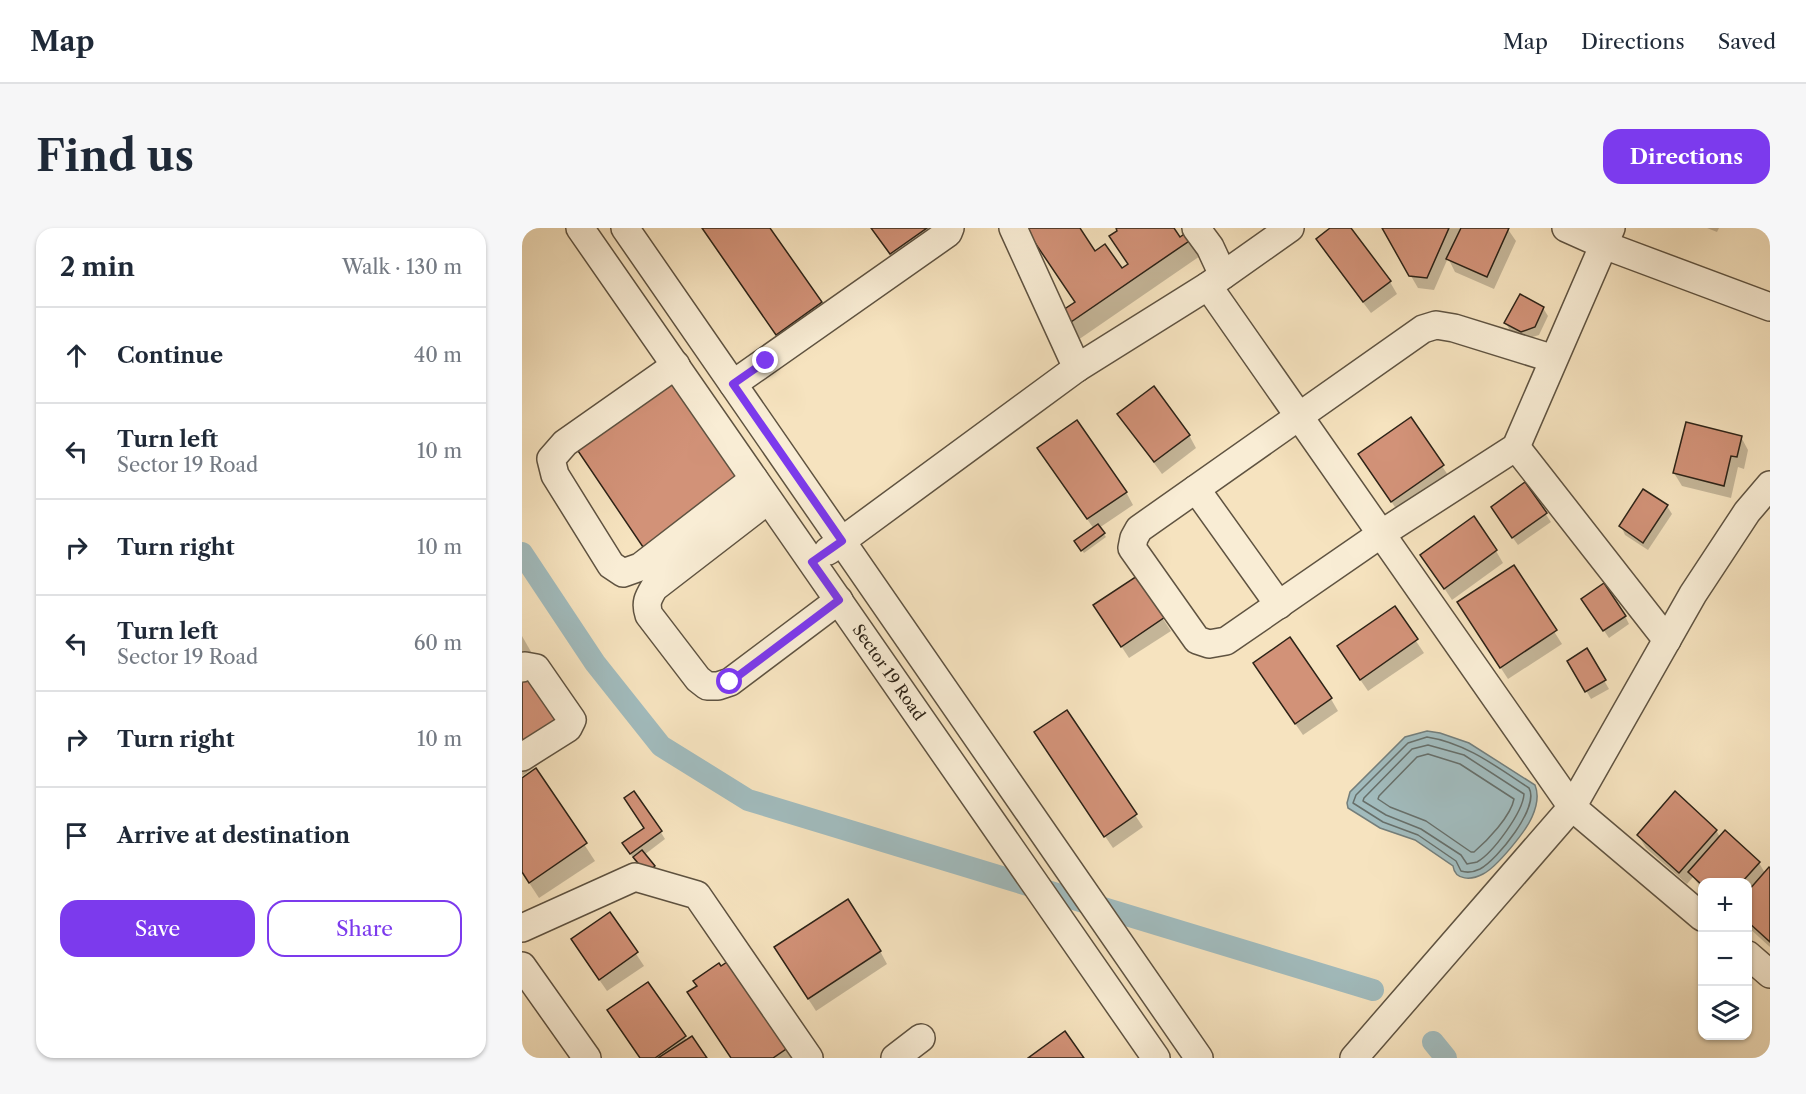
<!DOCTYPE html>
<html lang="en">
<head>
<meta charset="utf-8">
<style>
  body { margin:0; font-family:"Libre Caslon Text",serif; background:#f6f6f7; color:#1f2937 }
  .controls { position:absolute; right:18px; bottom:18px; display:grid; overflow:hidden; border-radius:12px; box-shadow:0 2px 4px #0004 }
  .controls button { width:54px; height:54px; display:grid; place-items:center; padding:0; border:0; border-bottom:2px solid #e0e1e3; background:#fff; color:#1f2937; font:30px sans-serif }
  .stop { position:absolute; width:18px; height:18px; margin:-14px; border:4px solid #7c3aed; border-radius:50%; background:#fff }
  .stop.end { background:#7c3aed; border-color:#fff; box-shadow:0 2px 6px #0008 }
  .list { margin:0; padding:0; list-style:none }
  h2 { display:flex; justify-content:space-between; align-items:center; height:78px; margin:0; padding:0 24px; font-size:26px }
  h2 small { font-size:20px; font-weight:400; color:#747a83 }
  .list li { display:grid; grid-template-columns:39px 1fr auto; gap:18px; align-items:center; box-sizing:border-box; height:96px; padding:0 24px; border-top:2px solid #e0e1e3 }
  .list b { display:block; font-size:22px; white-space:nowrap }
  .list p { margin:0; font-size:20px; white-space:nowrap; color:#747a83 }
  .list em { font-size:20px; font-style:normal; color:#747a83 }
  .actions { display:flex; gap:12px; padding:18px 24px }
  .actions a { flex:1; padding:14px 0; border:2px solid #7c3aed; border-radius:18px; text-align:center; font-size:21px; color:#7c3aed }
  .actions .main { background:#7c3aed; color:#fff }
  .icon { flex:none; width:33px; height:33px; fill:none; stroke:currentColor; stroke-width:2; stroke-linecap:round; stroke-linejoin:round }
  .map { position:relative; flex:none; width:1248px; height:830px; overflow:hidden; border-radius:18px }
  header { display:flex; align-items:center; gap:36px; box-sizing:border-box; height:84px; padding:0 30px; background:#fff; border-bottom:2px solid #e0e1e3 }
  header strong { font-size:28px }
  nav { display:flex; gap:33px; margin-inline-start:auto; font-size:21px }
  .intro { display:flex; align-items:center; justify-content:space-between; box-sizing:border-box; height:144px; padding:0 36px }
  h1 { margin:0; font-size:42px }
  .button { padding:15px 27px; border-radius:18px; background:#7c3aed; color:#fff; font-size:21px; font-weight:700 }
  main { display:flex; gap:36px; padding:0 36px }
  aside { flex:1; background:#fff; border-radius:18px; box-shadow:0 2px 4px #0004 }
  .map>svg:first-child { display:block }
</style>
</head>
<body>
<header>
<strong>Map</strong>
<nav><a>Map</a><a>Directions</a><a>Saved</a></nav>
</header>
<div class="intro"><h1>Find us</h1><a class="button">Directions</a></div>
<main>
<aside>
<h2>2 min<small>Walk · 130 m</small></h2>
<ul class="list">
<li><svg class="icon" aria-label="ahead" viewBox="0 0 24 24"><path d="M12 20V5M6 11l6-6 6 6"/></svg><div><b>Continue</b></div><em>40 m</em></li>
<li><svg class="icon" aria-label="left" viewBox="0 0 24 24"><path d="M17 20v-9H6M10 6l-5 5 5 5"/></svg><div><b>Turn left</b><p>Sector 19 Road</p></div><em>10 m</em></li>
<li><svg class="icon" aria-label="right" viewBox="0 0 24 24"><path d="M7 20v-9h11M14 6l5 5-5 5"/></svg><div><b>Turn right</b></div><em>10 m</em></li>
<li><svg class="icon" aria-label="left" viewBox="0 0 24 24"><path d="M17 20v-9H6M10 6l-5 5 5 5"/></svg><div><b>Turn left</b><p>Sector 19 Road</p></div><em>60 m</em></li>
<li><svg class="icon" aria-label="right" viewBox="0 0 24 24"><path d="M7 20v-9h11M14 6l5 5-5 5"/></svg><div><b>Turn right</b></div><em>10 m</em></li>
<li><svg class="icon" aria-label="arrive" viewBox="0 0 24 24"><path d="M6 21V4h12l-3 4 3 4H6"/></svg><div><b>Arrive at destination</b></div></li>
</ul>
<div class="actions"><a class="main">Save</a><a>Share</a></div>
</aside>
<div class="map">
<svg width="1248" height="830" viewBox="0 0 1248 830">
  <rect width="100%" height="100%" fill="#f6e3bf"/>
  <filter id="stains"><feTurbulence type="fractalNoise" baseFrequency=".00333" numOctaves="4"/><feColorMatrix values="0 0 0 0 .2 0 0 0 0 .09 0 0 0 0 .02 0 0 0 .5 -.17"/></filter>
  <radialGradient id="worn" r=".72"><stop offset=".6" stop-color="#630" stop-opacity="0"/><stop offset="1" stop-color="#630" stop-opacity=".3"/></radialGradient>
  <path fill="#a1bbbd" stroke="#737e7b" stroke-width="1.5" d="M905,503L918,505L947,515L1013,557C1017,567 1015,578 1010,589C1004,603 975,639 961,646C950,652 933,653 931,638L893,612L858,600L826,580L825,575L828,564L883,509Z"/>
  <g fill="#0003">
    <polygon points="179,0 247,0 299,75 308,91 265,122"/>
    <polygon points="349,0 430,0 378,42"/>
    <polygon points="556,0 573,25 599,42 607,37 594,0 651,0 658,11 667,4 681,26 556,112 540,85 554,75"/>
    <polygon points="811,0 827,0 868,54 875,66 849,85 803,24 796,11"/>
    <polygon points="861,0 985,0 994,13 972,61 933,44 926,30 912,62 896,60"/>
    <polygon points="1185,0 1197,0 1195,4"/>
    <polygon points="1021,80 1026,88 1017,107 1004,111 988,103 984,95"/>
    <polygon points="597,186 667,207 674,220 640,246 605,198"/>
    <polygon points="888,191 928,250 877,285 845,238"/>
    <polygon points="1219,209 1226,222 1222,241 1216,239 1209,270 1160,258 1152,245"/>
    <polygon points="524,232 604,264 611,277 577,300 584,309 562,325 556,317 572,301"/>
    <polygon points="1003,256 1029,294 996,317 975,288"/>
    <polygon points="1145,278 1150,286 1126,322 1103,307 1099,298"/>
    <polygon points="974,323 981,335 930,372 900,327"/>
    <polygon points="991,339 1040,416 986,451 944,387"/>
    <polygon points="614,350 649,403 607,430 580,389"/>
    <polygon points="1066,379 1103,388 1107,396 1087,410"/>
    <polygon points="872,380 902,425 846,463 824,431"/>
    <polygon points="0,408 12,429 0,437"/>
    <polygon points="1065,423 1087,461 1069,471 1047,433"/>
    <polygon points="0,446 50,513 0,548"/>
    <polygon points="740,448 809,471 816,483 781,507"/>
    <polygon points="544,484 621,599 591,620 521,517"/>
    <polygon points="14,543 73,633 17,670 0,644 0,552"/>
    <polygon points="124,600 138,603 143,611 122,627 134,643 115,632 113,633 107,624"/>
    <polygon points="1194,602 1198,609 1237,635 1243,645 1248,642 1248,719 1226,699 1226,654 1180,654 1180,661 1171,649 1165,656 1124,620 1116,607"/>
    <polygon points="88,686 122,738 85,763 58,724"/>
    <polygon points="358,723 365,736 294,783 261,732"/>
    <polygon points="208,734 272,830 209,830 174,777 167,765"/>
    <polygon points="87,783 162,809 183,830 118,830"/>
  </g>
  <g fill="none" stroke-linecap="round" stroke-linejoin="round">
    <g stroke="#676f6a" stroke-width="1.5">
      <path d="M905,509C944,515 975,539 1007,560C1018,579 975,632 958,641C952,644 945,645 939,643L934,633L896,607L861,594L831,575L834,567L886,515Z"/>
      <path d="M906,517L942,527L1002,566C1001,584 971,625 955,634C952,635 949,635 945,636L939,627L899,601L864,587L841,573L842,570L890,521Z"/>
      <path d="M906,526L938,536L992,571C989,588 965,613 952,624H949L904,593L868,579L856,571L857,568L895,529Z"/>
    </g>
    <g stroke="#a1bbbd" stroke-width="22">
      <polyline points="0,325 73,435 139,518 226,572 851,762"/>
      <polyline points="911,814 924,830"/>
    </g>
  </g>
  <g fill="#d29278" stroke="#2d2317" stroke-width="1.5">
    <polygon points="180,0 248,0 300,74 254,107"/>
    <polygon points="349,0 405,0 368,26"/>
    <polygon points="503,0 558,0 573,23 583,16 600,40 606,36 587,8 595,3 594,0 652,0 658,9 668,2 673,9 546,96 538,84 553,74"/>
    <polygon points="808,0 829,0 869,53 841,74 794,11"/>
    <polygon points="860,0 927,0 905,50 887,48"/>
    <polygon points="939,0 987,0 965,49 924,31"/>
    <polygon points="998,66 1022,79 1013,99 999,104 982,95"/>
    <polygon points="149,150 219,251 121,319 52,217"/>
    <polygon points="632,158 668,207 632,234 595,186"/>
    <polygon points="889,189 922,237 869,274 836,226"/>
    <polygon points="555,192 605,264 565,291 515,220"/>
    <polygon points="1164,194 1220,208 1215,229 1209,228 1202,258 1151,245"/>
    <polygon points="1003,254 1025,285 990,310 969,279"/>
    <polygon points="1121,261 1146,277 1121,315 1097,298"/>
    <polygon points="952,288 975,322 922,361 898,327"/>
    <polygon points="576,296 583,305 559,323 552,313"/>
    <polygon points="992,337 1035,402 978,440 935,374"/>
    <polygon points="615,348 643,389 599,419 571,377"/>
    <polygon points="1082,355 1104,388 1081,403 1059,371"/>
    <polygon points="873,378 896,411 838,452 815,418"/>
    <polygon points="768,409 810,470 773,496 731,435"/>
    <polygon points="1065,420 1084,452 1063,464 1045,433"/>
    <polygon points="0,444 42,496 0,525"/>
    <polygon points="545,482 615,586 582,609 512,504"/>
    <polygon points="14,540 65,615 7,655 0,644 0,550"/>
    <polygon points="112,563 140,603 108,626 100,615 122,600 102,570"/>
    <polygon points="1153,563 1195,602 1157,645 1115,607"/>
    <polygon points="1203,602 1238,634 1220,654 1180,654 1180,657 1166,644"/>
    <polygon points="120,622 133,638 124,645 111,629"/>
    <polygon points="1247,639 1248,640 1248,714 1226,694 1226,663"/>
    <polygon points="326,671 359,723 286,771 252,719"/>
    <polygon points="88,684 116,724 77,752 49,711"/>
    <polygon points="208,732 267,819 251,830 209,830 165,764 175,758 171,753 197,735 199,738"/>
    <polygon points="126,754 164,808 133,830 118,830 85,782"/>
    <polygon points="543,803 562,830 506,830"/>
    <polygon points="170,808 185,830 136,830"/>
  </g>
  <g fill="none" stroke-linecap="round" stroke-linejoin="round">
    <g stroke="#5f5341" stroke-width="30">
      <g id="minor">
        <polyline points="58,0 634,830"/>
        <polyline points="103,0 677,830"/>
        <polyline points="491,0 555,140"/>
        <polyline points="674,0 688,19 701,47"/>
        <polyline points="1044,0 1082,17 1248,79"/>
        <polyline points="686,58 1050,579 1180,689"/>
        <polyline points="1032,131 932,100 914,97 901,101 617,301 612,310 610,320 675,412 687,416 704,413 859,306 994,219 1089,0"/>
        <polyline points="154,137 43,215 29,231 33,247 89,337 101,345 118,339 232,251"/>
        <polyline points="211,156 426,5 428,0"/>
        <polyline points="994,219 1145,412"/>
        <polyline points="674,261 757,377"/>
        <path d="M246,272L132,360C126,370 123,375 127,387L176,451L185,458H196L208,454L317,372"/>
        <polyline points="306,323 555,140 686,58 768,0"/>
        <polyline points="0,440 3,438 14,440 50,492 46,500 0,529"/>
        <polyline points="0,700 113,649 175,667 287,830"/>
        <polyline points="1226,727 1248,746"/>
        <polyline points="0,738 65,830"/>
        <polyline points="373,830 399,810"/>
        <polyline points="832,830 1050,579 1171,366 1225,284 1248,257"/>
      </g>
    </g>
    <use href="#minor" stroke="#f9edd5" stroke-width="27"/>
  </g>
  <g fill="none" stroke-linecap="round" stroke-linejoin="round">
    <polyline stroke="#7c3aed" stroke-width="8" points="208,454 317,372 290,334 320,313 211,156 244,133"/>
  </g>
  <g text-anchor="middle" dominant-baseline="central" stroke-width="4.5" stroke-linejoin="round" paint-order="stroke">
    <g font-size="16" fill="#2d2317" stroke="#f9edd5">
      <text transform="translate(367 444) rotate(55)">Sector 19 Road</text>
    </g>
  </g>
  <rect width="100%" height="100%" filter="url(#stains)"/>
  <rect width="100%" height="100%" fill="url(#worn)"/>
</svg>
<div class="controls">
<button>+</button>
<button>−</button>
<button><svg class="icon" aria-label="layers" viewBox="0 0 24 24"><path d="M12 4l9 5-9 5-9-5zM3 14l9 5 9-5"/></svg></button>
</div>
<div class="stop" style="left:208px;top:454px"></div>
<div class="stop end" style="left:244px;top:133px"></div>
</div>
</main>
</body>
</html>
